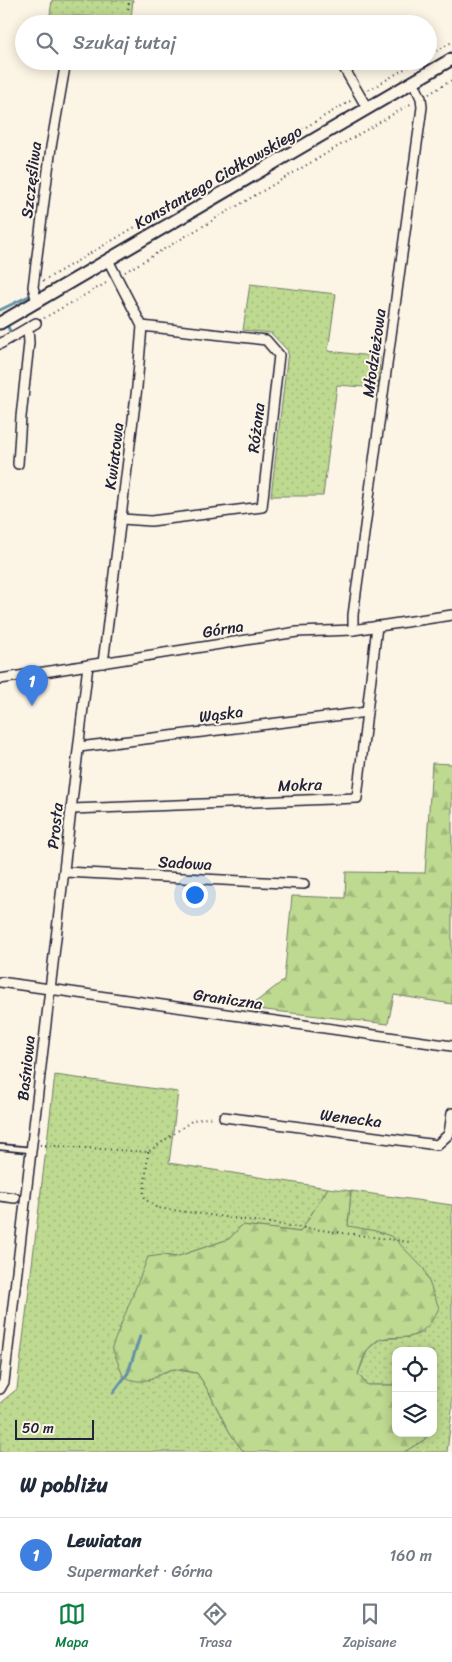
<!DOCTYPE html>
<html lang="pl">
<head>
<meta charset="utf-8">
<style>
  body { margin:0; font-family:Sriracha,sans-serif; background:#f6f6f7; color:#1f2937 }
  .controls { position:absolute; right:15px; bottom:15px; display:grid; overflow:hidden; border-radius:10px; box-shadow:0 2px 12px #0003 }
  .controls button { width:45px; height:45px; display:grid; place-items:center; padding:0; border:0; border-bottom:1px solid #e0e1e3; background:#fff; color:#1f2937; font:25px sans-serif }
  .scale { position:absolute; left:15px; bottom:12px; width:79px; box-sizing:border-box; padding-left:5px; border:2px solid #22223b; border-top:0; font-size:14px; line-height:18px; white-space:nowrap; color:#22223b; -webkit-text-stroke:4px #fcf5e5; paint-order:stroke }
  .you { position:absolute; left:194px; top:894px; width:18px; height:18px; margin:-12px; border:4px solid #fff; border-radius:50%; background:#1a73e8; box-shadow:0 0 0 8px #1a73e833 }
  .badge { display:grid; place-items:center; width:32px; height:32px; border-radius:50%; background:#0b8043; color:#fff; font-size:16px; font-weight:700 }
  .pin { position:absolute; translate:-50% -41px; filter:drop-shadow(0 1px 2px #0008) }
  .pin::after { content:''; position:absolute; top:26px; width:18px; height:15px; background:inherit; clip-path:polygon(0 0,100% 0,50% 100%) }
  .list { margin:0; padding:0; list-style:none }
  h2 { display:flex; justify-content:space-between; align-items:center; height:65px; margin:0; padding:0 20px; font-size:21px }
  h2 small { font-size:16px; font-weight:400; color:#747a83 }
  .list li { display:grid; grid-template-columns:32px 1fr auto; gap:15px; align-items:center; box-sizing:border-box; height:75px; padding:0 20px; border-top:1px solid #e0e1e3 }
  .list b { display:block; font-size:19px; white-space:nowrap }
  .list p { margin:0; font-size:16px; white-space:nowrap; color:#747a83 }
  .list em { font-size:16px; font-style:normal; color:#747a83 }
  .icon { flex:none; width:28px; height:28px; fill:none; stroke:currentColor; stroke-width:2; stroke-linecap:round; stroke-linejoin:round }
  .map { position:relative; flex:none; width:452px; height:1452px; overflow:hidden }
  .search { position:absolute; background:#fff; box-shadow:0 2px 12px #0003; left:15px; right:15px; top:15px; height:55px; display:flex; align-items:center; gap:12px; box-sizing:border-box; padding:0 18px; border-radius:28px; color:#747a83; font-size:19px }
  .sheet { height:140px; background:#fff }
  nav { display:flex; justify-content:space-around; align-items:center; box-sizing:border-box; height:70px; border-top:1px solid #e0e1e3; background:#fff; font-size:14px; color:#747a83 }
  nav a { display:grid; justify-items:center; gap:2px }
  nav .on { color:#0b8043 }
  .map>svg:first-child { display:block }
</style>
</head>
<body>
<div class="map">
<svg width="452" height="1452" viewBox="0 0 452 1452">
  <defs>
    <pattern id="grass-dots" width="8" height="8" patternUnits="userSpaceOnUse" patternTransform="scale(1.25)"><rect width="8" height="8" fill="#bed990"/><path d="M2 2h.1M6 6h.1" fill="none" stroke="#a3ba7d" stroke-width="1.8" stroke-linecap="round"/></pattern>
    <pattern id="forest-firs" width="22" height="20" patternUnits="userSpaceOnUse" patternTransform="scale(1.25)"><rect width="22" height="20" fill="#bed990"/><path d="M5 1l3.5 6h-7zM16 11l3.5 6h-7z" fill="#a3ba7d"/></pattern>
  </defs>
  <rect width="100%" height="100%" fill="#fcf5e5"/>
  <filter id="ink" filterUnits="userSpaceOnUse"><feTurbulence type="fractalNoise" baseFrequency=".02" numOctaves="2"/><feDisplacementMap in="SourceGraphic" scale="10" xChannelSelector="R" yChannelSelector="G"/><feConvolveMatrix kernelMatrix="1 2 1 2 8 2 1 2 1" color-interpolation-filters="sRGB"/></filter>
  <g filter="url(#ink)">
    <g fill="url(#grass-dots)" stroke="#707e66">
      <polygon points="52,0 133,0 131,18 50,15"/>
      <polygon points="250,284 336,294 328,351 380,357 378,388 337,385 323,496 271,496 288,351 271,333 243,330"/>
      <path d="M55,1075L178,1092L169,1163L328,1188L300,1232L242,1225L229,1239L176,1257L163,1255L149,1381L171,1369L197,1373C215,1398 223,1428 244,1452H0V1403L17,1389Z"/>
      <polygon points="351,1191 452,1205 452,1410 447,1452 404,1452 424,1440 428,1433 433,1433 433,1351 396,1351 396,1385 367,1385 358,1374 368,1349 380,1339 410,1337 424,1332 348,1226"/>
    </g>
    <g fill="url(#forest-firs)" stroke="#707e66">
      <polygon points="432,763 452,764 452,1004 394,995 388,1024 248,1008 284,980 292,896 345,898 346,872 425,873"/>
      <path d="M328,1188L351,1191L348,1226L376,1231L393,1237L424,1269L439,1308C415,1358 389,1323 369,1348C364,1354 361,1366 358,1374L367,1385H396V1433H428L424,1440L404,1452H244C223,1428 215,1398 197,1373C189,1372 177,1367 170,1370C149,1376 146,1388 123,1376L112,1347L148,1257L163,1255L176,1257L229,1239L242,1225L300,1232Z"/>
    </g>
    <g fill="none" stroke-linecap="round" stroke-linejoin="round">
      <g stroke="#6491a8" stroke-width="3">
        <polyline points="0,310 29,296"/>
        <polyline points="8,327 10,331"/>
        <polyline points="113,1393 128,1373 140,1336"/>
      </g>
      <g stroke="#22223b" stroke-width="8">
        <polyline id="lane" points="0,1147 31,1150"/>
      </g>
      <g stroke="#22223b" stroke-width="12">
        <g id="street">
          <polyline points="193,24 213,22 248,24"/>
          <polyline points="340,61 367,108"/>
          <polyline points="37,302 33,287 51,147 66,61"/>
          <polyline points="0,344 36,323"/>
          <polyline points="18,464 21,417 29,343 28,328"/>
          <polyline points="122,519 151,521 262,507 279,355 266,340 142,326"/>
          <polyline points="353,630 353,615 422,107 421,98 413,81"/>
          <polyline points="103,663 137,387 142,326 108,260"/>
          <polyline points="0,679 297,632 353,630 452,615"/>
          <polyline points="79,747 367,712"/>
          <polyline points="72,809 357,798 377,626"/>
          <polyline points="65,872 304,884"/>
          <polyline points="0,982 452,1046"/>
          <polyline points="224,1117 437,1145 449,1134 452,1113"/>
          <polyline points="0,1196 15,1198"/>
          <polyline points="0,1389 4,1382 88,665"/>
        </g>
      </g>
      <g stroke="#22223b" stroke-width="15">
        <polyline id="secondary" points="0,323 452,59"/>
      </g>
      <g stroke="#22223b" stroke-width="2" stroke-dasharray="1 4" stroke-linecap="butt">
        <polyline points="127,24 129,0"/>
        <polyline points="428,56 452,42"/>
        <polyline points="369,90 418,61"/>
        <polyline points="429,94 452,80"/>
        <polyline points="125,272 412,103"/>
        <polyline points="43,281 352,100"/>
        <polyline points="44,318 108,282"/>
        <polyline points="35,687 37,692"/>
        <polyline points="40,1145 148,1152 193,1120 214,1117"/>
        <polyline points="148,1152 144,1193 145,1199 157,1208 410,1242"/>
      </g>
      <use href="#lane" stroke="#fcf5e5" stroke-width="4.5"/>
      <use href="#street" stroke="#fcf5e5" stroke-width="9"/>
      <use href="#secondary" stroke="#fcf5e5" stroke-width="11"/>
    </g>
  </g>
  <g text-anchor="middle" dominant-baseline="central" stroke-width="4" stroke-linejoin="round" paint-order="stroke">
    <g font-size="16" fill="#22223b" stroke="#fcf5e5">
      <text transform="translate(218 177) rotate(-30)">Konstantego Ciołkowskiego</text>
      <text transform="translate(31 180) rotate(-83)">Szczęśliwa</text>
      <text transform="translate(374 353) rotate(-82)">Młodzieżowa</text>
      <text transform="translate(256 428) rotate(-83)">Różana</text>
      <text transform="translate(114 456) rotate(-83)">Kwiatowa</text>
      <text transform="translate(223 629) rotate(-9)">Górna</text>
      <text transform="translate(221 714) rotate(-7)">Wąska</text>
      <text transform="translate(300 785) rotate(-2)">Mokra</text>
      <text transform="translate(55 826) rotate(-84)">Prosta</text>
      <text transform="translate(185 863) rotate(3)">Sadowa</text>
      <text transform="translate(228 999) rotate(8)">Graniczna</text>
      <text transform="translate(26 1068) rotate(-84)">Baśniowa</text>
      <text transform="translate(351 1118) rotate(7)">Wenecka</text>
    </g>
  </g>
</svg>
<div class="controls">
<button><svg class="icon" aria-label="locate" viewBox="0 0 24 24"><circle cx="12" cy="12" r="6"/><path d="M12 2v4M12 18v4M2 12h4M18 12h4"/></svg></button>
<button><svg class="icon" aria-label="layers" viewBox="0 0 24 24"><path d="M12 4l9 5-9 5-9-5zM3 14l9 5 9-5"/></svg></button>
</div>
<div class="scale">50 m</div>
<div class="you"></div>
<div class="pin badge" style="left:32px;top:706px;background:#3f7fe0">1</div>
<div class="search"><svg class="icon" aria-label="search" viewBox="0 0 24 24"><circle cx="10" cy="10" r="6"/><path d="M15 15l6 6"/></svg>Szukaj tutaj</div>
</div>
<section class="sheet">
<h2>W pobliżu<small></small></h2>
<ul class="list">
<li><span class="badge" style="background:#3f7fe0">1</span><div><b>Lewiatan</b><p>Supermarket · Górna</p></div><em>160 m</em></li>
</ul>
</section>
<nav>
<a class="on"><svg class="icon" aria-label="map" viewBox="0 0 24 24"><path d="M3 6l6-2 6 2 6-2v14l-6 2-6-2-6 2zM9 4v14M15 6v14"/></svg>Mapa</a>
<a><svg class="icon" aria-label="directions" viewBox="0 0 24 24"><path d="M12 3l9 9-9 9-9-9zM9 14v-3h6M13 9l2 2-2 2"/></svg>Trasa</a>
<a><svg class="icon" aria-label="saved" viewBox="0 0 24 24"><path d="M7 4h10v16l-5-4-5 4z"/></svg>Zapisane</a>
</nav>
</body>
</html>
